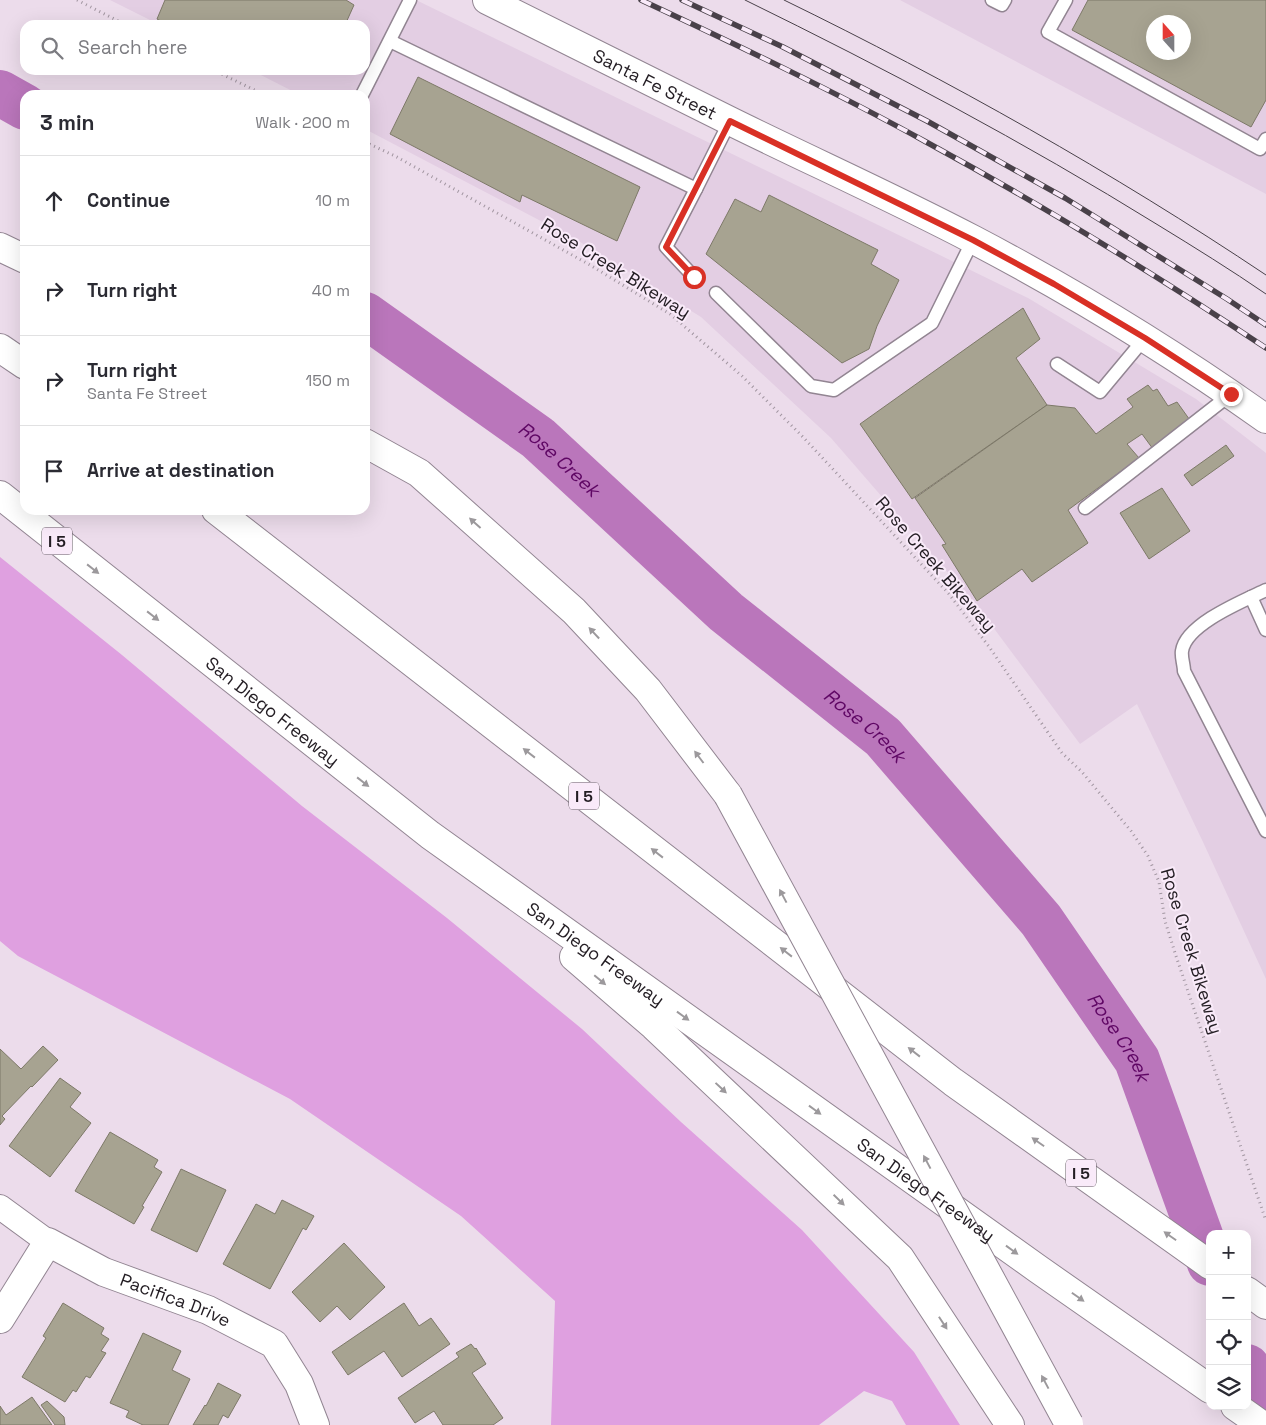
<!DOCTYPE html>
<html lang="en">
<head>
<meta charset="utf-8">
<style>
  body { margin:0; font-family:"Space Grotesk",sans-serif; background:#f7f7f7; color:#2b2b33 }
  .controls { position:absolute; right:15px; bottom:15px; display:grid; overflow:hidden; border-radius:10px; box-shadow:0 5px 20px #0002 }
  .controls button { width:45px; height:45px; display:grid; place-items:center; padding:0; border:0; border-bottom:1px solid #e1e1e2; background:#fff; color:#2b2b33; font:25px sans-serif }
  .compass { position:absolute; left:1146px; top:15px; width:45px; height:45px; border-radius:50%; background:#fff; box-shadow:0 5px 20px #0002; rotate:339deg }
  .stop { position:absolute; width:15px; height:15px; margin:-11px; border:4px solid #d93025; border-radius:50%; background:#fff }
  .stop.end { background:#d93025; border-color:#fff; box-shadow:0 1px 5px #0008 }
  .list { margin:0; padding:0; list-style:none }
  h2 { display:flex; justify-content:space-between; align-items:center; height:65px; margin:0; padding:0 20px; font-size:21px }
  h2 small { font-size:16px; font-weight:400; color:#7c7c81 }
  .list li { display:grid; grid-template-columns:32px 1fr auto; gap:15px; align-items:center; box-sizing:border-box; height:90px; padding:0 20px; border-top:1px solid #e1e1e2 }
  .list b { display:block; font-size:19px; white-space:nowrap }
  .list p { margin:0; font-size:16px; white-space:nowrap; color:#7c7c81 }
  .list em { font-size:16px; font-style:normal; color:#7c7c81 }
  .icon { flex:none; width:28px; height:28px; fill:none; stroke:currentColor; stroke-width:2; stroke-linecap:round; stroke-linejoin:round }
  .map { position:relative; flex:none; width:1266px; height:1425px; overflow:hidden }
  .search { position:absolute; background:#fff; box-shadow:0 5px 20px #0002; left:20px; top:20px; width:350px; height:55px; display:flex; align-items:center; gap:12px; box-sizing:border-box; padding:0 18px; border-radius:15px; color:#7c7c81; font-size:19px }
  .panel { position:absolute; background:#fff; box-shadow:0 5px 20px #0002; left:20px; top:90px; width:350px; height:425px; border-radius:15px }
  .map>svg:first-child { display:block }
</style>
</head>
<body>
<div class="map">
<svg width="1266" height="1425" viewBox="0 0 1266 1425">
  <rect width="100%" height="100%" fill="#ecdceb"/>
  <g fill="#e3cee3" fill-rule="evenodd">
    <polygon points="110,0 416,0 1028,298 1196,399 1266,453 1266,979 1203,842 1137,704 1080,744 981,611 831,438 701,317 577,240 365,129 365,95 300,95 251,70 365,70 365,25 160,25"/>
    <path d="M900,0H1266V194ZM1154,22H1184V52H1154Z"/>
  </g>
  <polygon fill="#dfa0e0" points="0,557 122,655 302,806 447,918 582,1029 681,1122 802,1230 914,1352 960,1425 906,1425 892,1401 864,1391 819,1425 551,1425 555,1301 461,1216 290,1099 18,956 0,941"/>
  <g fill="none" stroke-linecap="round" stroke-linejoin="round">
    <g stroke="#ba76bb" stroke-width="46">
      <polyline points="0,93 25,107"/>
      <path id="s1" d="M365,315L538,438L726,612L883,737L1041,920L1137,1060L1210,1263"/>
      <polyline points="1247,1367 1266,1419"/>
    </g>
  </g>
  <g fill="#a7a391" stroke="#7d7968" fill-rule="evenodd">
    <polygon points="165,0 346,0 354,5 345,25 168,25 157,19"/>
    <path d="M1088,0H1266V100L1251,127L1072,30ZM1154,22H1184V52H1154Z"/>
    <polygon points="418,77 640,187 617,241 522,195 520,202 390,134"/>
    <polygon points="769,195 878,250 871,264 899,280 877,326 869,349 842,363 706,254 735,199 761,212"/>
    <polygon points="1023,308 1040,339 1016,358 1047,405 912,499 860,424"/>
    <polygon points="1148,385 1153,391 1157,389 1168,406 1177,402 1192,423 1153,449 1142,434 1127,444 1139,458 1068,510 1088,543 1032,582 1022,569 977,601 942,545 946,544 915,498 1047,405 1075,408 1096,434 1133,407 1127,399"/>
    <polygon points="1226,445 1234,456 1192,486 1184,475"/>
    <polygon points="1162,488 1190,531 1149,559 1120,513"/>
    <polygon points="43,1046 58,1060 32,1087 31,1086 2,1116 5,1119 0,1125 0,1049 21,1069"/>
    <polygon points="60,1078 81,1093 70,1107 91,1123 50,1177 9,1146"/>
    <polygon points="110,1132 158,1160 154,1167 162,1172 142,1206 144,1207 134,1224 75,1191"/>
    <polygon points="181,1169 226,1190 197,1252 151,1230"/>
    <polygon points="282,1200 314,1216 306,1230 303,1228 270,1289 223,1264 256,1204 275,1214"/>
    <polygon points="344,1243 385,1287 350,1320 337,1306 320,1322 292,1292"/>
    <polygon points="63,1303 104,1328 101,1334 109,1339 101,1351 106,1353 90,1378 86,1376 76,1392 73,1390 65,1402 22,1377 46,1338 43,1336"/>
    <polygon points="404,1303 419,1326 431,1318 450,1344 402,1377 384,1351 348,1375 332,1352"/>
    <polygon points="143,1333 181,1351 172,1370 190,1379 168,1425 143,1425 126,1417 129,1411 110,1403"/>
    <polygon points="471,1344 475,1349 476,1348 486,1364 472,1373 503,1418 493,1425 443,1425 434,1411 415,1423 398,1398 459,1357 456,1353"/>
    <polygon points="218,1383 241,1395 228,1418 223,1415 218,1425 193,1425 205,1405 206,1406"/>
    <polygon points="32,1397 52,1425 0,1425 0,1406 6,1415"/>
    <polygon points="47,1401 64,1417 65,1425 55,1425 41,1405"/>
  </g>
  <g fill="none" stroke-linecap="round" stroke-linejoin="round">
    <g stroke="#928592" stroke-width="15">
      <g id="lane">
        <polyline points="992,0 1002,5 1005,0"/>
        <polyline points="1066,0 1048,32 1260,149 1266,139"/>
        <polyline points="390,41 696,189 730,121"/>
        <polyline points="362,95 410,0"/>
        <polyline points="694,277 666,247 696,189"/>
        <polyline points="716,293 811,386 834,390 932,323 973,240"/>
        <polyline points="1057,364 1100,392 1145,338"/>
        <polyline points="1085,508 1231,394"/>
        <path d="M1266,590C1243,601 1186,624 1182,651C1181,657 1184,665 1184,671L1266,831"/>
        <polyline points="1251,597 1266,630"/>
      </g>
    </g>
    <g stroke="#928592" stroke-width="26">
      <polyline id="street" points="0,1207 48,1242"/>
    </g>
    <g stroke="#928592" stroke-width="30">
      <g id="secondary">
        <path id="s2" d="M487,0C568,40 649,81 730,121C811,161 894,198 974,240C1075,293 1173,353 1266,419"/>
        <path id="s3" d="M0,1319L48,1242L104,1272L208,1310L274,1344L299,1384L315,1425"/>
      </g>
    </g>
    <g stroke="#928592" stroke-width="30">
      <g id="highway">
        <polyline points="0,247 25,259"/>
        <polyline points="0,348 25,365"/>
        <polyline points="365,443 419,473 574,611 648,690 728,795"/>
        <path id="s4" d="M0,495L430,835L1038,1269L1210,1389"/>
        <polyline points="216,510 953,1082 1210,1265"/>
        <polyline points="574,957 654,1026 900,1258 1010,1425"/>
        <polyline points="1247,1291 1266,1305"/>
        <polyline points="1235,1406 1262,1425"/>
      </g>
    </g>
    <g stroke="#a195a0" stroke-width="3" stroke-dasharray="1 4" stroke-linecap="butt">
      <polyline points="77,0 126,25"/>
      <polyline points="213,70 265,95"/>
      <polyline points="365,142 395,156 590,265 670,314 742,376 803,437 949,594 990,648 1062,753 1082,772 1131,831 1148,856 1159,882 1165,921 1176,956 1266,1221"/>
    </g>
    <use href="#lane" stroke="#fff" stroke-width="12"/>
    <use href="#street" stroke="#fff" stroke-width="24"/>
    <use href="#secondary" stroke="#fff" stroke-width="28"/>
    <use href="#highway" stroke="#fff" stroke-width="28"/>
    <g stroke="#494149" stroke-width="1">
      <path d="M745,0C886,69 1024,142 1158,225C1194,247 1231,270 1266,294"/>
      <path d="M784,0C950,81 1112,172 1266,275"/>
    </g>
    <g stroke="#494149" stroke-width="5.5">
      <g id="rail">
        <path d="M641,0C737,45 834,91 928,143C1044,206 1156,275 1266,348"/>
        <polyline points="682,0 783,47 927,121 1065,198 1227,299 1266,325"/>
      </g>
    </g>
    <use href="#rail" stroke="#f9eaf9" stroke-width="4" stroke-dasharray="11" stroke-linecap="butt"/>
    <g stroke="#928592" stroke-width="30" stroke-linecap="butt">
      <polyline id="highway-bridge" points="728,795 1069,1424"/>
    </g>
    <use href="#highway-bridge" stroke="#fff" stroke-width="28"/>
  </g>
  <defs><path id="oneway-solid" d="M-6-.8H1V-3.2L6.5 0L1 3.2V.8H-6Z" transform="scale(1.25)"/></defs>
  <g fill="#9c999c">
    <use href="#oneway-solid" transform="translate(475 523) rotate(-138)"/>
    <use href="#oneway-solid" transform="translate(93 569) rotate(38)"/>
    <use href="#oneway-solid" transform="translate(153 616) rotate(38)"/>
    <use href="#oneway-solid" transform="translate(594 633) rotate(-133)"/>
    <use href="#oneway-solid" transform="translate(529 753) rotate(-142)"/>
    <use href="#oneway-solid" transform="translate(699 757) rotate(-127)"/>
    <use href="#oneway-solid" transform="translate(363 782) rotate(38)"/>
    <use href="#oneway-solid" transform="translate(657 853) rotate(-142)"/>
    <use href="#oneway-solid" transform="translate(783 896) rotate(-118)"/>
    <use href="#oneway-solid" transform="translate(786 952) rotate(-142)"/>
    <use href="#oneway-solid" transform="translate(600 980) rotate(40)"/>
    <use href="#oneway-solid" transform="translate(683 1016) rotate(36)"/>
    <use href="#oneway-solid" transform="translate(914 1052) rotate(-142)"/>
    <use href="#oneway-solid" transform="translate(721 1088) rotate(43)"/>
    <use href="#oneway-solid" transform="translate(815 1110) rotate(36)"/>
    <use href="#oneway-solid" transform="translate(1038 1142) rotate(-145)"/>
    <use href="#oneway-solid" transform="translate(927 1162) rotate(-118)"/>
    <use href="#oneway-solid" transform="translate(839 1200) rotate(44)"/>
    <use href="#oneway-solid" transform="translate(1170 1236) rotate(-145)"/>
    <use href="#oneway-solid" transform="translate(1012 1250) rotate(36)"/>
    <use href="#oneway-solid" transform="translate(1078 1297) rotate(35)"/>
    <use href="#oneway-solid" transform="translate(943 1323) rotate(57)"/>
    <use href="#oneway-solid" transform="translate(1045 1382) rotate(-118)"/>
  </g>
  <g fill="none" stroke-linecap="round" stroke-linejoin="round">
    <polyline stroke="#d93025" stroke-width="6" points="694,277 666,247 730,121 973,240 1054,284 1145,338 1231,394"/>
  </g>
  <g text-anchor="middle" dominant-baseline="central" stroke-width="4" stroke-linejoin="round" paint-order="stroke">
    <g fill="#f9eaf9" stroke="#635a63" stroke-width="1">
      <rect x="42" y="527.5" width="30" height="27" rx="4"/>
      <rect x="569" y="782.5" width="30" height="27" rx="4"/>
      <rect x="1066" y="1159.5" width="30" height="27" rx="4"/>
    </g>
    <g font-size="16" font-weight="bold" fill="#231d23">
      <text x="57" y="541">I 5</text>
      <text x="584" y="796">I 5</text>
      <text x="1081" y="1173">I 5</text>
    </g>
    <g font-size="18" fill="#231d23" stroke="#f9eaf9">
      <text stroke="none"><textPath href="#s2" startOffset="188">Santa Fe Street</textPath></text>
      <text transform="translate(616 268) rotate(32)">Rose Creek Bikeway</text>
      <text transform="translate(936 564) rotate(49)">Rose Creek Bikeway</text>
      <text stroke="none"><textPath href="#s4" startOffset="348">San Diego Freeway</textPath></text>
      <text transform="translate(1192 951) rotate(73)">Rose Creek Bikeway</text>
      <text stroke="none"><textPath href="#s4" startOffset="752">San Diego Freeway</textPath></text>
      <text stroke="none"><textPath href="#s4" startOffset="1158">San Diego Freeway</textPath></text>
      <text stroke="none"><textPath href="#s3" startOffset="231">Pacifica Drive</textPath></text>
    </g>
    <g font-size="19" font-style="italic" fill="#5f0764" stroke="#f9eaf9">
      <text stroke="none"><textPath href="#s1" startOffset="242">Rose Creek</textPath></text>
      <text stroke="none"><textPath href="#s1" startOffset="648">Rose Creek</textPath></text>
      <text stroke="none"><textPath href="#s1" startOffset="1052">Rose Creek</textPath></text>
    </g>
  </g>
</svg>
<div class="controls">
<button>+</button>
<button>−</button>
<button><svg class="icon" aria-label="locate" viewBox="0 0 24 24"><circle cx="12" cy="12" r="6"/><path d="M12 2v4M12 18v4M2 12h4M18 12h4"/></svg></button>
<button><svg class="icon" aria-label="layers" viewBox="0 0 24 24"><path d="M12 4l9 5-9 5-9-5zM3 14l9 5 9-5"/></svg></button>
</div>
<svg class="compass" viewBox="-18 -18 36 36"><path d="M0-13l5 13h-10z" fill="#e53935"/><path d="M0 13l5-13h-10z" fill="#7c7c81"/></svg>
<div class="stop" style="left:694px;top:277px"></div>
<div class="stop end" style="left:1231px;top:394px"></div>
<div class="search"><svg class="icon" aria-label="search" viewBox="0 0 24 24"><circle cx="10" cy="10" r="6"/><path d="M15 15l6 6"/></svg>Search here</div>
<section class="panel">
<h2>3 min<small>Walk · 200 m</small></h2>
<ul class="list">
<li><svg class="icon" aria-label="ahead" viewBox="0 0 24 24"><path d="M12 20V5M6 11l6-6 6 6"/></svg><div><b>Continue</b></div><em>10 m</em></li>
<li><svg class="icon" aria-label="right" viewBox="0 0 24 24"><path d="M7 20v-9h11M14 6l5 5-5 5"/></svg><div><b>Turn right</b></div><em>40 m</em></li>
<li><svg class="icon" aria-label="right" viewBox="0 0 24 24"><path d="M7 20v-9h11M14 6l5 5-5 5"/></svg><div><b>Turn right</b><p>Santa Fe Street</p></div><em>150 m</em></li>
<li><svg class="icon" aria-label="arrive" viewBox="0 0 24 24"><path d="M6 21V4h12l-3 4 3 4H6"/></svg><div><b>Arrive at destination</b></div></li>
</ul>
</section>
</div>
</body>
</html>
